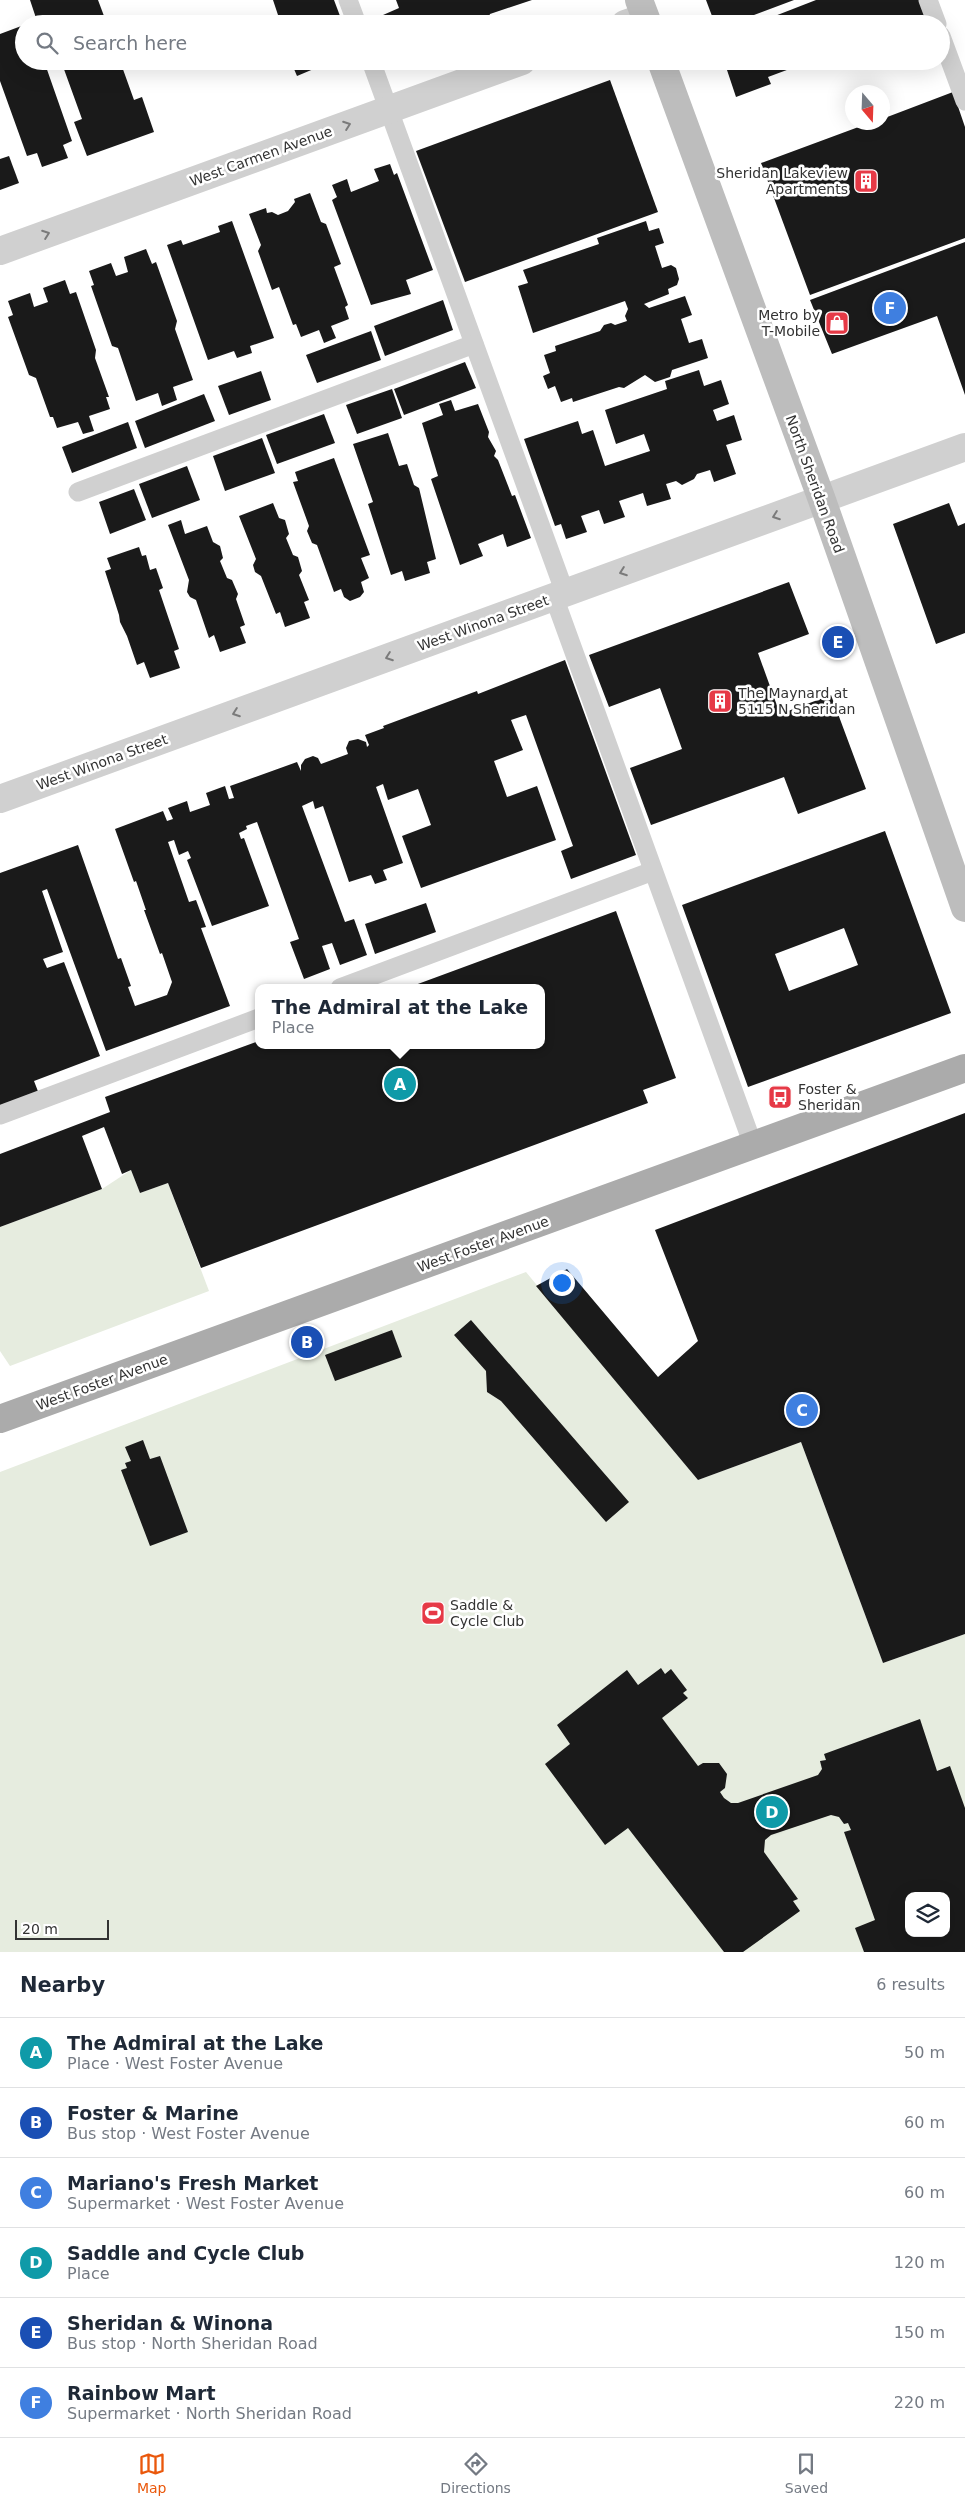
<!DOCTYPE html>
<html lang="en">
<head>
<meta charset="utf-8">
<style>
  body { margin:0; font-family:"DejaVu Sans",sans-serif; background:#f2f2f3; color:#1f2937 }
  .controls { position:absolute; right:15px; bottom:15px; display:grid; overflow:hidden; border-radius:10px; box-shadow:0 5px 20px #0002 }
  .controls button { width:45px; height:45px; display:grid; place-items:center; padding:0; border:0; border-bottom:1px solid #e0e1e3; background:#fff; color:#1f2937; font:25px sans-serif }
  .compass { position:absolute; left:845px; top:85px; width:45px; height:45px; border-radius:50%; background:#fff; box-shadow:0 5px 20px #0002; rotate:161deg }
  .scale { position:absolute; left:15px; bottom:12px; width:94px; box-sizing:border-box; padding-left:5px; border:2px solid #333; border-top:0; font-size:14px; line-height:18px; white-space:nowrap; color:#333; -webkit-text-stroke:4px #fff; paint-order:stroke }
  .you { position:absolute; left:561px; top:1282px; width:18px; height:18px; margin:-12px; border:4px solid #fff; border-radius:50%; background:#1a73e8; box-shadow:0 0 0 8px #1a73e833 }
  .badge { display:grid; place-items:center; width:32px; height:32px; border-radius:50%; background:#ea580c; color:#fff; font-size:16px; font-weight:700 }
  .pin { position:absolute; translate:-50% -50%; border:2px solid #fff; box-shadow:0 1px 5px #0006 }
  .popup { position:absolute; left:255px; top:984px; width:290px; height:65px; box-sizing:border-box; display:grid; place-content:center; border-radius:10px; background:#fff; filter:drop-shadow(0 1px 4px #0005); font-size:16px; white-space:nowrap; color:#747a83 }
  .popup b { font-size:19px; color:#1f2937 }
  .popup::after { content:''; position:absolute; left:50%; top:100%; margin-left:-10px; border:10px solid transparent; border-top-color:#fff }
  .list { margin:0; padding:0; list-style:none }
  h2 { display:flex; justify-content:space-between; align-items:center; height:65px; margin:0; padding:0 20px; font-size:21px }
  h2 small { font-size:16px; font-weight:400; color:#747a83 }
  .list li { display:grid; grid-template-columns:32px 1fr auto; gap:15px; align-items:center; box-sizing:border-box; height:70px; padding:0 20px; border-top:1px solid #e0e1e3 }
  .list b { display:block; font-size:19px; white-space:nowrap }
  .list p { margin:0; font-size:16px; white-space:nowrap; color:#747a83 }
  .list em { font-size:16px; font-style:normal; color:#747a83 }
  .icon { flex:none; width:28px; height:28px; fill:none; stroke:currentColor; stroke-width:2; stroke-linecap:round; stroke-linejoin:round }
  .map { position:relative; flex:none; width:965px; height:1952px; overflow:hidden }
  .search { position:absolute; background:#fff; box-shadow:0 5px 20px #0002; left:15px; right:15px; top:15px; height:55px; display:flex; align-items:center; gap:12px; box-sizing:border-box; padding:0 18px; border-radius:28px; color:#747a83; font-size:19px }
  .sheet { height:485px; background:#fff }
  nav { display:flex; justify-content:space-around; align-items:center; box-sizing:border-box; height:70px; border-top:1px solid #e0e1e3; background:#fff; font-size:14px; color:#747a83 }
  nav a { display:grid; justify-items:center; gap:2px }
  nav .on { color:#ea580c }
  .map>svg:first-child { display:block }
</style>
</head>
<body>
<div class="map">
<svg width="965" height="1952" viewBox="0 0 965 1952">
  <rect width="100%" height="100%" fill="#fff"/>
  <g fill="#e6ecdf" fill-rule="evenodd">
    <polygon points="131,1170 140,1193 168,1183 209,1291 10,1366 0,1351 0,1227 102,1189"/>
    <path d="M526,1272L698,1480L801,1442L883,1663L965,1634V1952H0V1472ZM909,1896H946V1933H909Z"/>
  </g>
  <g fill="#1a1a1a" fill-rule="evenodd">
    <polygon points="30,0 98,0 107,24 47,24 45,18 37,21"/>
    <polygon points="273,0 334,0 343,24 281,24"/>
    <polygon points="396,0 532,0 490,14 488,19 484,20 479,18 463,24 387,24 383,15 399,8"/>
    <polygon points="706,0 794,0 746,18 749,24 715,24"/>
    <polygon points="816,0 920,0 928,24 754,24"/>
    <polygon points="24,25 24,61 44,61 72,141 63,145 68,158 42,167 37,153 27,156 0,81 0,34"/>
    <polygon points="61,61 120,61 134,100 142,97 154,132 87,156 74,122 82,119"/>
    <polygon points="281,61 314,61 316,68 297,76 291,62 283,65"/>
    <polygon points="724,61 811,61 768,77 771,84 736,97"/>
    <polygon points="610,80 658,212 465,282 416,151"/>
    <polygon points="953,92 965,127 965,238 810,295 761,163 872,122 882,122 882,119"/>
    <polygon points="9,156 19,183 0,190 0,159"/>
    <polygon points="390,164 394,175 397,173 433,270 406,280 411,294 371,305 332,200 337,197 332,185 347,179 351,192 379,181 374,169"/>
    <polygon points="310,193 321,222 326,224 341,264 334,267 348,305 345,307 349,319 331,326 336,338 324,343 319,330 301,337 296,324 293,325 279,287 272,290 258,251 261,245 249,214 266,208 267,213 272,212 278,215 288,211 295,202 294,199"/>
    <polygon points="232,221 274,338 250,346 252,353 237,358 234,351 208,360 167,245 181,240 183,245 220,232 218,226"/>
    <polygon points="646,221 649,231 659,228 664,243 655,246 662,268 671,265 676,268 679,279 677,285 668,289 669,294 644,304 649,308 685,296 692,315 681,319 689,343 702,339 708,358 672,370 670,377 655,382 645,375 624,388 619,387 573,402 572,398 561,402 555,386 548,389 543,376 550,373 544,355 556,351 555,346 600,331 604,325 611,323 615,325 627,321 625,316 628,309 625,301 533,333 518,286 528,283 523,270 599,244 597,238"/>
    <polygon points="965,242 965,395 937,316 832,354 810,300"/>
    <polygon points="146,249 152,264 156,262 177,321 175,329 193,380 173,387 177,400 162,406 158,393 136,401 118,348 112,346 91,286 94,285 89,271 111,263 116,276 128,272 124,257"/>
    <polygon points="65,280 70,294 76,292 96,350 95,358 109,397 106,397 110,409 89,416 94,431 83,434 78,422 57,428 53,417 50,417 36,378 29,375 8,317 13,315 8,301 30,293 34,307 48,302 43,288"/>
    <polygon points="443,300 453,330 385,356 374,326"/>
    <polygon points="371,331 381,360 317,383 306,355"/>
    <polygon points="465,362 476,388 404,415 394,389"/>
    <polygon points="699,370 704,386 721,380 729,404 713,410 717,421 734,415 742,440 726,445 736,474 714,482 710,470 697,474 694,479 682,485 676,481 666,484 671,499 647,506 643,493 619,501 625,517 604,524 599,510 581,516 587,532 566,539 561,524 555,526 524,439 578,421 582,434 593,430 605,466 650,451 644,434 616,444 605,410 667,389 665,381"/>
    <polygon points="261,371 271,400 229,415 218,386"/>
    <polygon points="392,389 402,418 357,434 346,405"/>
    <polygon points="204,394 215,421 145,448 135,421"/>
    <polygon points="451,400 455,411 478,404 489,432 488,437 496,451 494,456 498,460 512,496 515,495 531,538 507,547 503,534 478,544 483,556 460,565 431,479 438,476 422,423 443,415 439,404"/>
    <polygon points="324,414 335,443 277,464 266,435"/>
    <polygon points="128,422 137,448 72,473 62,447"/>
    <polygon points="388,433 399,466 407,464 414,485 419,488 436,559 427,562 430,573 405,581 402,571 391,575 368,504 373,502 353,444"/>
    <polygon points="262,438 275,473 225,491 213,456"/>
    <polygon points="334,458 370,555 361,558 369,578 361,582 364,592 360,597 350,601 344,597 341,589 334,592 317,545 312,543 307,531 309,526 293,482 298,481 295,472"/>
    <polygon points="187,466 200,500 152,518 139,484"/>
    <polygon points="134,489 146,520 110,534 99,502"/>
    <polygon points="273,503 279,518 285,520 289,534 286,538 293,555 298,557 302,571 299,575 309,600 304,602 310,618 285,627 280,612 276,614 261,576 255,572 253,565 256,559 239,516"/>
    <polygon points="949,503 958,526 965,523 965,633 936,644 893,524"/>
    <polygon points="181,520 185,534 207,526 213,542 220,546 223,558 220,561 227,578 232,580 238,594 236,599 245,625 240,627 246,643 220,652 214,635 209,638 196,600 190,597 187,592 189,580 168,525"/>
    <polygon points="139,547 142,556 146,555 150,570 156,568 163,588 159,590 179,649 174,651 180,668 150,678 144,662 137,665 127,636 120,622 119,615 105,571 111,569 107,558"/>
    <polygon points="789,582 809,634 758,653 780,714 831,695 866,789 798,814 784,777 651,825 630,768 682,749 660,688 609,707 589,655"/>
    <polygon points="565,660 636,855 571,879 561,851 573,846 526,715 511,720 523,750 494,761 507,797 537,786 556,840 421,888 402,836 431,825 418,789 388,800 383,784 376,787 403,863 383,870 387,880 375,884 371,875 349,882 323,806 315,809 313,801 302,806 345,922 354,919 367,955 340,965 332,943 322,946 330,969 304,979 290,942 299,939 257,822 246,826 247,829 239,833 241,839 244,838 269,906 212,926 187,860 191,858 188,851 179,855 174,840 168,842 189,902 196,900 206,927 201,928 230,1006 106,1051 47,889 42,891 63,952 43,959 47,968 64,962 100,1056 34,1081 39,1094 0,1109 0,873 78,845 118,959 121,958 131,986 128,987 135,1006 167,995 172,982 162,953 160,954 144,910 146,910 136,881 134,882 115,829 163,811 167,821 173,819 168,808 187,801 190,812 210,805 206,793 225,786 229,799 234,798 230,786 297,762 301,771 301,765 305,759 313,756 318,758 321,764 348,754 346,748 349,741 358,739 366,742 367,747 369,745 365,735 384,728 383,726 477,691 478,694"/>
    <path d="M885,831L951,1013L748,1087L682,905ZM844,928L858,965L789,991L775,954Z"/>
    <polygon points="426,903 436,932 375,954 365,924"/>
    <polygon points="616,911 676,1078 643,1090 648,1103 201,1268 168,1183 140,1193 131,1170 122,1174 104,1127 82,1136 102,1189 0,1227 0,1154 110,1112 105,1097 259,1041 259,1045 541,1045 541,988 407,988"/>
    <polygon points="965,1113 965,1634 883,1663 801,1442 698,1480 536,1286 567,1269 658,1377 698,1341 655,1230"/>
    <polygon points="471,1320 629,1502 606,1522 501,1401 487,1392 486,1371 454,1335"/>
    <polygon points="392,1330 402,1357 335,1381 325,1355"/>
    <polygon points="143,1440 150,1459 160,1456 188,1532 150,1546 121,1470 127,1468 125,1463 131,1461 125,1447"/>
    <path d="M661,1668L665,1674L671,1669L687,1690L683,1693L688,1698L662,1718L698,1766L703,1763H719L727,1774L725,1788L720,1792L724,1798L731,1803H738L818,1775L822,1769L820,1761L826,1760L824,1754L920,1719L937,1771L950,1766L965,1808V1952H864L855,1928L875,1920L844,1832L851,1830L848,1823L844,1824L839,1817L831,1815L771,1835L765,1840L764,1852L798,1899L793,1901L800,1911L743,1952H724L628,1828L605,1845L545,1764L570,1744L557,1725L627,1670L638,1685ZM909,1896H946V1933H909Z"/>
  </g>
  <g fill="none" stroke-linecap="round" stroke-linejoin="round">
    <g stroke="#d0d0d0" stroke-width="19">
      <polyline points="348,0 357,24"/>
      <polyline points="928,0 937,24"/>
      <polyline points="941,36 965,101"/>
      <polyline points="371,61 565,593"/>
      <polyline points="78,492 474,344"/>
      <polyline points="554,597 753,1145"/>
      <polyline points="340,988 653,871"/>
      <polyline points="0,1115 259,1018"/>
    </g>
    <g stroke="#d0d0d0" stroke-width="28">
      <polyline points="625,24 645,17"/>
      <polyline points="0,251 522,61"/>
      <polyline points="0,799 965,447"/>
    </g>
    <g stroke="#bdbdbd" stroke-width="28">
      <polyline points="639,0 648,24"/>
      <polyline points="661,61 822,500 965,908"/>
    </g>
    <polyline stroke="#ababab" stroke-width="28" points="0,1419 965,1068"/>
  </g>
  <defs><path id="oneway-chevron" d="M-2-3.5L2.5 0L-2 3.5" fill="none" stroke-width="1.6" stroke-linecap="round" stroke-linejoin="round" transform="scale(1.25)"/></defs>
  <g stroke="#7a7a7a">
    <use href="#oneway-chevron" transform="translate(347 125) rotate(-20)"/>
    <use href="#oneway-chevron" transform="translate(46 234) rotate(-20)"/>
    <use href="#oneway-chevron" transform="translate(776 516) rotate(160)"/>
    <use href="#oneway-chevron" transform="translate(623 572) rotate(160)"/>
    <use href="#oneway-chevron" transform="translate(389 657) rotate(160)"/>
    <use href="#oneway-chevron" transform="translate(236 713) rotate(160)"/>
  </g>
  <defs>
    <g id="building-square" transform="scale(1.25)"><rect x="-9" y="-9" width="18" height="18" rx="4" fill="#e63946" stroke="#fff"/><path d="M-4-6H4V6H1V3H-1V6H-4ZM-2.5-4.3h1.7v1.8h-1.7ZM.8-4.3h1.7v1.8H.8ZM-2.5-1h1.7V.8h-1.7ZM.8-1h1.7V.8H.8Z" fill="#fff"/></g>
    <g id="shop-square" transform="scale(1.25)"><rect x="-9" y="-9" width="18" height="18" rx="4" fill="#e63946" stroke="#fff"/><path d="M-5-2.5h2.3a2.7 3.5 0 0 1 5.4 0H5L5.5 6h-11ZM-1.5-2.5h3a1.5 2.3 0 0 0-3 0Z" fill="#fff"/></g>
    <g id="bus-square" transform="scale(1.25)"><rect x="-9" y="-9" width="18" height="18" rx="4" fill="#e63946" stroke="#fff"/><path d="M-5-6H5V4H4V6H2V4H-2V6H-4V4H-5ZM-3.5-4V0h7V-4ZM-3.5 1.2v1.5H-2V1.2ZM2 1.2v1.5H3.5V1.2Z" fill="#fff"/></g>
    <g id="stadium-square" transform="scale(1.25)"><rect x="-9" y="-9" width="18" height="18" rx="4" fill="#e63946" stroke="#fff"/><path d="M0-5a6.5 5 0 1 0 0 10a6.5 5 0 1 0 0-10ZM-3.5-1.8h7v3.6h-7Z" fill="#fff"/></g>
  </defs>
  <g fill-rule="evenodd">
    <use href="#building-square" x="866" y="181"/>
    <use href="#shop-square" x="837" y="323"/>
    <use href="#building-square" x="720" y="701"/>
    <use href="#bus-square" x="780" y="1097"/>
    <use href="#stadium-square" x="433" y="1613"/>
  </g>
  <g text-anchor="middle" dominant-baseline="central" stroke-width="5" stroke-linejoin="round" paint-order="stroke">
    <g font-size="14" fill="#333" stroke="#fff">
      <text transform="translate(261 156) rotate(-20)">West Carmen Avenue</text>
      <text transform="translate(815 484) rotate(70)">North Sheridan Road</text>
      <text transform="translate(483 623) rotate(-20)">West Winona Street</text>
      <text transform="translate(102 762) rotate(-20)">West Winona Street</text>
      <text transform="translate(483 1244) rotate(-20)">West Foster Avenue</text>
      <text transform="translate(102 1382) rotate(-20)">West Foster Avenue</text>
    </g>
    <g font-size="14" fill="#333" stroke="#fff" text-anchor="start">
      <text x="848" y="173" text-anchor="end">Sheridan Lakeview<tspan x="848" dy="16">Apartments</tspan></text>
      <text x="820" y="315" text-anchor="end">Metro by<tspan x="820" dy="16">T-Mobile</tspan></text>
      <text x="738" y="693">The Maynard at<tspan x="738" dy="16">5115 N Sheridan</tspan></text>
      <text x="798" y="1089">Foster &amp;<tspan x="798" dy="16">Sheridan</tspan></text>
      <text x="450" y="1605">Saddle &amp;<tspan x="450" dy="16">Cycle Club</tspan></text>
    </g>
  </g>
</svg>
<div class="controls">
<button><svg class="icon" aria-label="layers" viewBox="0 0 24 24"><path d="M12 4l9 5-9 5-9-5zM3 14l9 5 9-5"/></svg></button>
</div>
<svg class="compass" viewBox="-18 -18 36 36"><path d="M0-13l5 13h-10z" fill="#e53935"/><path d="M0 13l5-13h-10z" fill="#747a83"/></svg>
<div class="scale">20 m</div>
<div class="you"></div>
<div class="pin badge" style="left:400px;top:1084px;background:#0f9aa8">A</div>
<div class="popup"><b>The Admiral at the Lake</b>Place</div>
<div class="pin badge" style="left:307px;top:1342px;background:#1a4fb4">B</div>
<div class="pin badge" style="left:802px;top:1410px;background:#3f7fe0">C</div>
<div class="pin badge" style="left:772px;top:1812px;background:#0f9aa8">D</div>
<div class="pin badge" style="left:838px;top:642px;background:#1a4fb4">E</div>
<div class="pin badge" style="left:890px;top:308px;background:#3f7fe0">F</div>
<div class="search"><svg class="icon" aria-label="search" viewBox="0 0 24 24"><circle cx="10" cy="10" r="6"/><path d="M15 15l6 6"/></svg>Search here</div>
</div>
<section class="sheet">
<h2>Nearby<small>6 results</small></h2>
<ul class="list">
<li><span class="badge" style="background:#0f9aa8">A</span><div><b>The Admiral at the Lake</b><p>Place · West Foster Avenue</p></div><em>50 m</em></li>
<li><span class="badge" style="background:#1a4fb4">B</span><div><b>Foster &amp; Marine</b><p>Bus stop · West Foster Avenue</p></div><em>60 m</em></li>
<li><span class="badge" style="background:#3f7fe0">C</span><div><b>Mariano's Fresh Market</b><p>Supermarket · West Foster Avenue</p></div><em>60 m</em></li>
<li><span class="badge" style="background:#0f9aa8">D</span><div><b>Saddle and Cycle Club</b><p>Place</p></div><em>120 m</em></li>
<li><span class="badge" style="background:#1a4fb4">E</span><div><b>Sheridan &amp; Winona</b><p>Bus stop · North Sheridan Road</p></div><em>150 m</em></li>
<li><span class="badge" style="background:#3f7fe0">F</span><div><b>Rainbow Mart</b><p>Supermarket · North Sheridan Road</p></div><em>220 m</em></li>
</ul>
</section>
<nav>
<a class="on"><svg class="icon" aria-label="map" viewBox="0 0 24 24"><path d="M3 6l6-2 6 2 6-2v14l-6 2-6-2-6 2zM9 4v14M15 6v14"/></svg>Map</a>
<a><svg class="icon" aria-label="directions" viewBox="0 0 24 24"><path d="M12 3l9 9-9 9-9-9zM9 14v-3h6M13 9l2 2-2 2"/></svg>Directions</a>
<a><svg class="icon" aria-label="saved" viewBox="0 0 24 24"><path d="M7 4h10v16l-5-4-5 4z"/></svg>Saved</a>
</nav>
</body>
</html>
